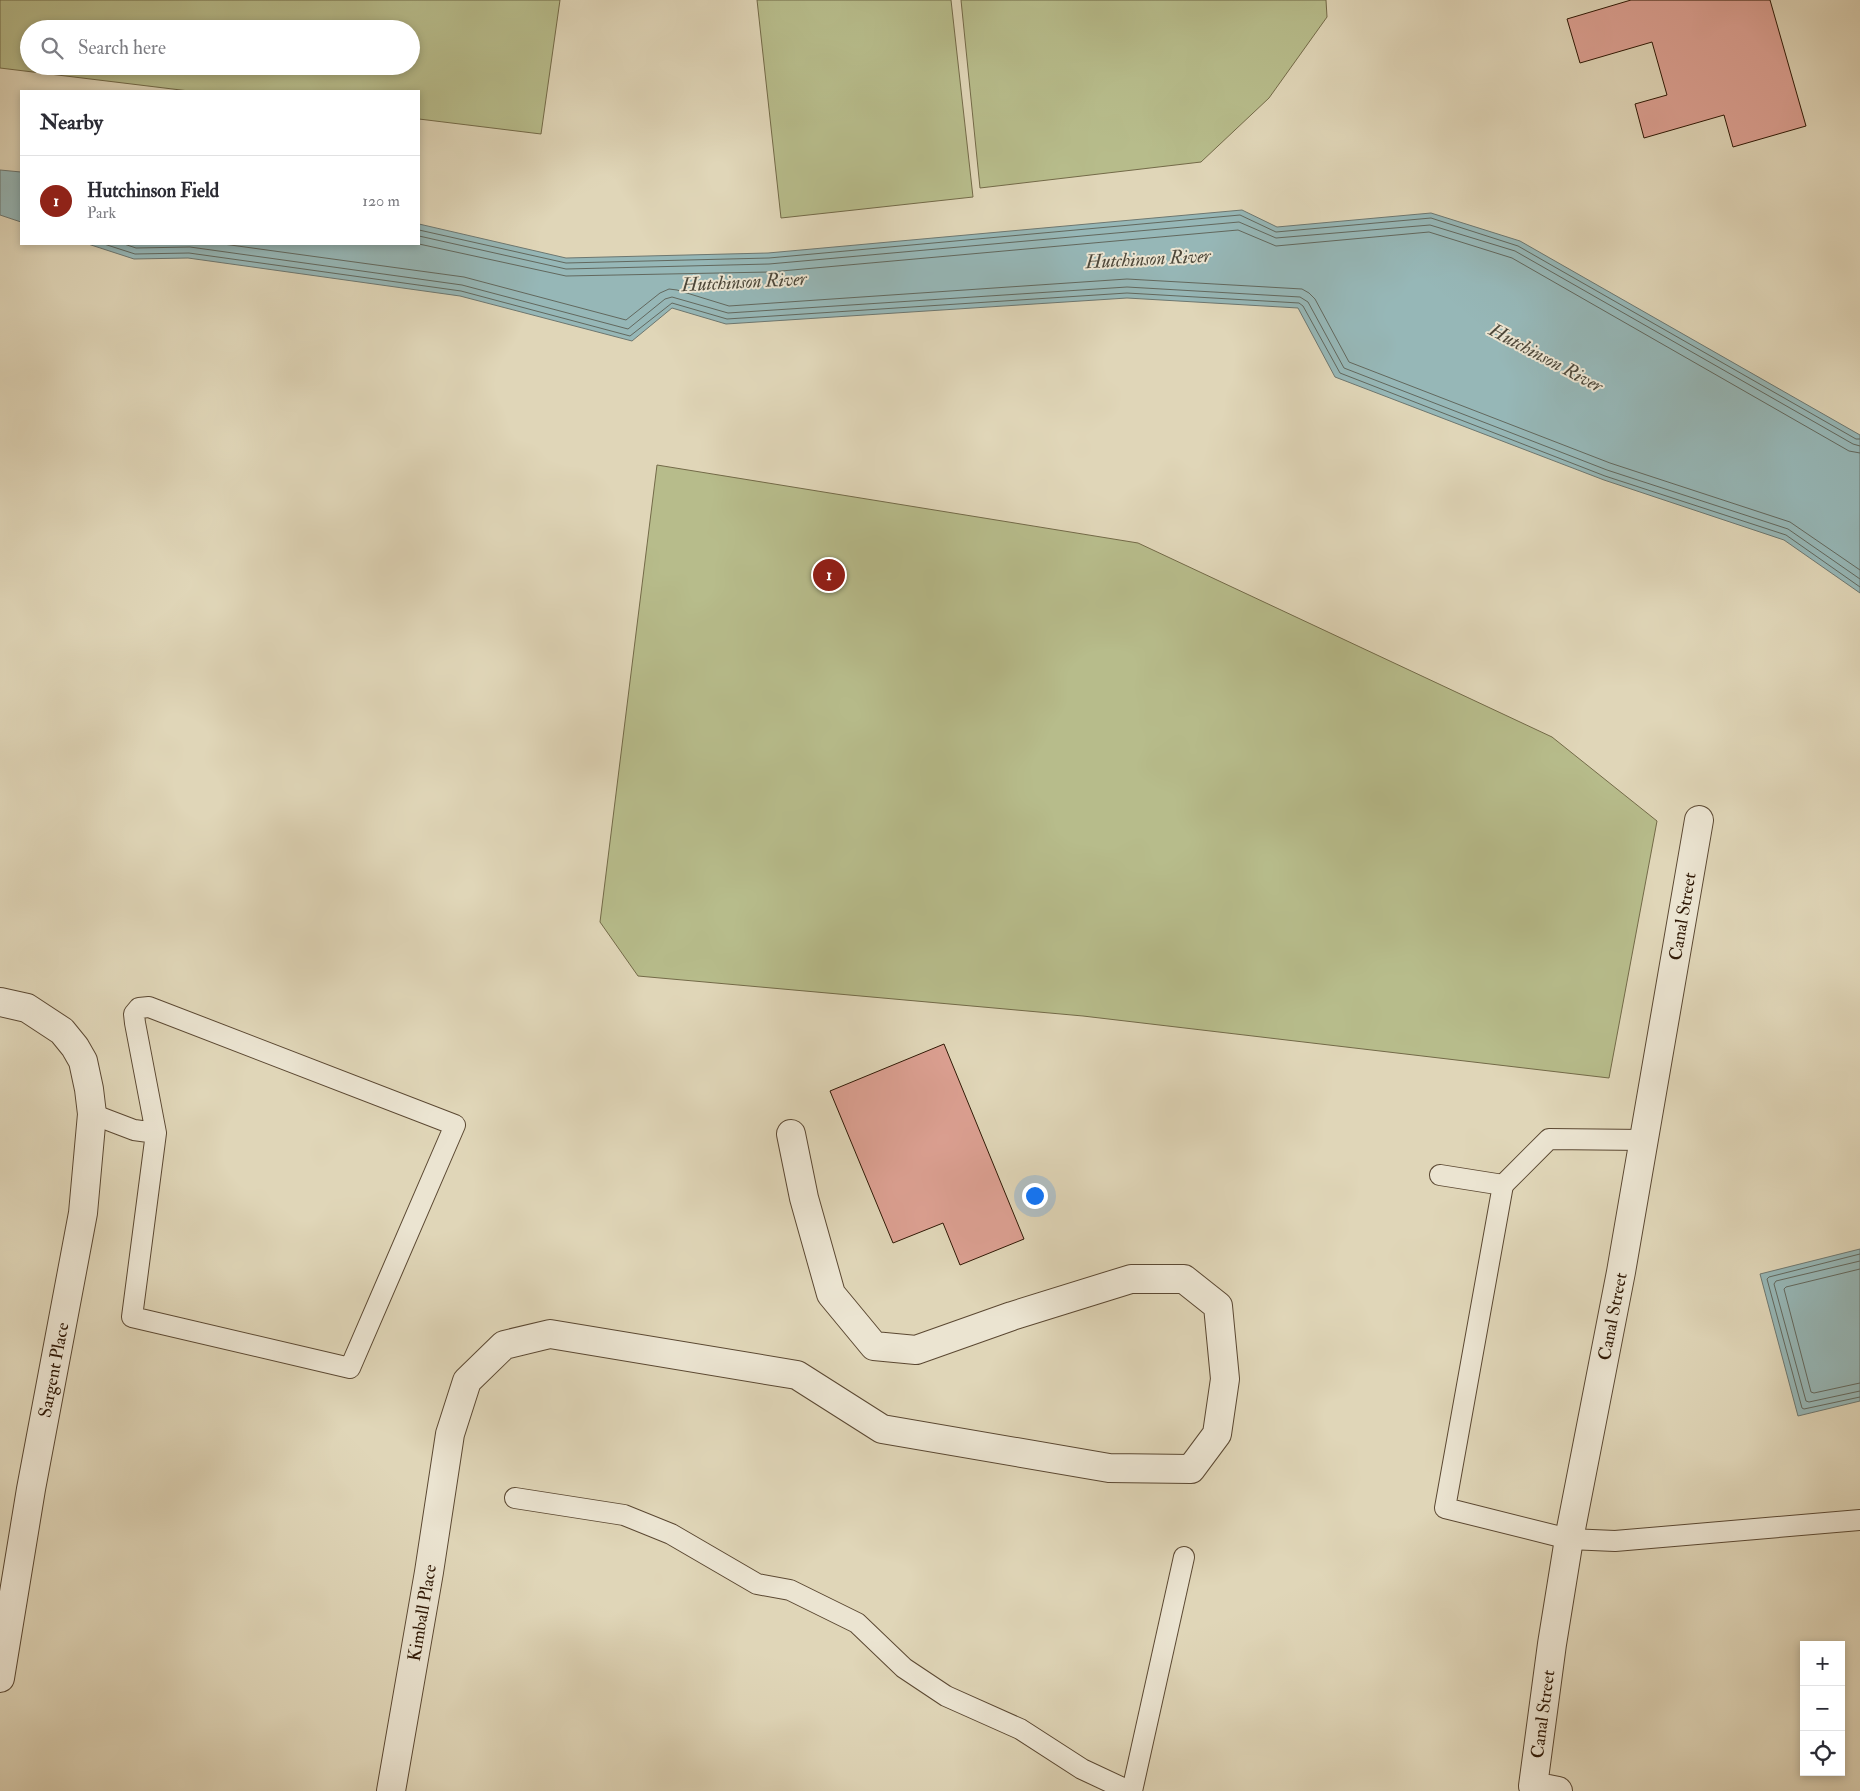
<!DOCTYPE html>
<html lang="en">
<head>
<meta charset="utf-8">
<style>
  body { margin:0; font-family:"IM FELL Double Pica",serif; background:#f7f7f7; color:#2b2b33 }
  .controls { position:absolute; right:15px; bottom:15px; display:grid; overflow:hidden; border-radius:0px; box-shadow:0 2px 8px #0003 }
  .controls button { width:45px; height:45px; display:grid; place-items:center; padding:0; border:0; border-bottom:1px solid #e1e1e2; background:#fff; color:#2b2b33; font:25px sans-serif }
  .you { position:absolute; left:1034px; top:1195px; width:18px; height:18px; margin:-12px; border:4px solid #fff; border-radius:50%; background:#1a73e8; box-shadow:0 0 0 8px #1a73e833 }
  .badge { display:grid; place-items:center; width:32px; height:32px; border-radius:50%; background:#8f2418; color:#fff; font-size:16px; font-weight:700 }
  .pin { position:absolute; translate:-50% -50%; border:2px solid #fff; box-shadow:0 1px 5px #0006 }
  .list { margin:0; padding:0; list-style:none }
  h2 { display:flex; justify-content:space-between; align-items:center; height:65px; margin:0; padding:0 20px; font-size:21px }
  h2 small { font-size:16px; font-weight:400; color:#7c7c81 }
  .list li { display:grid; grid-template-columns:32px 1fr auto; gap:15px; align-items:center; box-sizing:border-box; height:90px; padding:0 20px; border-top:1px solid #e1e1e2 }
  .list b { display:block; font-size:19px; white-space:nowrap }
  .list p { margin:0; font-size:16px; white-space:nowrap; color:#7c7c81 }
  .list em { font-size:16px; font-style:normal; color:#7c7c81 }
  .icon { flex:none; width:28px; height:28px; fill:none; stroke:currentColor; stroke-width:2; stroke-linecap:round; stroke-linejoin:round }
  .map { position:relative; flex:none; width:1860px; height:1791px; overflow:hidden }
  .search { position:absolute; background:#fff; box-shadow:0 2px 8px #0003; left:20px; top:20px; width:400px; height:55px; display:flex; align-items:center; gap:12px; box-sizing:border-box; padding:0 18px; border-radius:28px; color:#7c7c81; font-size:19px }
  .panel { position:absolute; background:#fff; box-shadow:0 2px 8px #0003; left:20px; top:90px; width:400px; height:155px; border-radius:0px }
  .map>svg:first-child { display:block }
</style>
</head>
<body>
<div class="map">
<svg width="1860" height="1791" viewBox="0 0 1860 1791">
  <rect width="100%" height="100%" fill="#e0d6b8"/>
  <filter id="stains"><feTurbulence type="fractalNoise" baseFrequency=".004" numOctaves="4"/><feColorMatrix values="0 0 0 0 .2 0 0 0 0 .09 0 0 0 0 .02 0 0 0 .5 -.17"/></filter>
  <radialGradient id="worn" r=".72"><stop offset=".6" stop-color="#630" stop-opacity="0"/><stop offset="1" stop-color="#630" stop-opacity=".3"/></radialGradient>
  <g fill="#b7bc8b" stroke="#736a48" fill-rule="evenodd">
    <path d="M0,0H560L541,134L419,119V91H189L0,68ZM29,29H411V66H29Z"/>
    <polygon points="757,0 951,0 973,197 781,218"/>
    <polygon points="961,0 1326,0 1327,17 1269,98 1201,162 980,188"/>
    <polygon points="657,465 1138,543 1552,737 1657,821 1609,1078 1083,1016 638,976 600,922"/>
  </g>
  <g fill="#96b7b7" stroke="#6d7770">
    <polygon points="0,170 21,172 21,222 0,215"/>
    <polygon points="1242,210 1277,227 1431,213 1520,241 1860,435 1860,593 1784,540 1604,480 1335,377 1298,308 1127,298 726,324 672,308 632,341 460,296 188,258 134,259 88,244 419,244 419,224 566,258 768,253"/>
    <polygon points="1860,1249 1860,1401 1798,1416 1760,1274"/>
  </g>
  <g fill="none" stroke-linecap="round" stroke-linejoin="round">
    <g stroke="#62685e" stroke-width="1">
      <polyline points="419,230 566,263 769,258 1240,215 1276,232 1431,218 1518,246 1856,439 1860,439"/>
      <polyline points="419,236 566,269 769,264 1239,222 1276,238 1430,225 1515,251 1853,444 1860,446"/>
      <polyline points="104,244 135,254 189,253 461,291 630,336 672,303 727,319 1127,293 1299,303 1303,306 1340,373 1605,476 1786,535 1860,587"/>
      <polyline points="124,244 136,248 190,247 462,285 628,329 665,299 672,297 728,313 1127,287 1300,297 1308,302 1344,368 1607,470 1788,529 1860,579"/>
      <polyline points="223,244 464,277 626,320 660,293 669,289 677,290 729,306 1127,279 1302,289 1309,293 1315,299 1349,362 1610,463 1790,522 1860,570"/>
      <polyline points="419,244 566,276 770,272 1238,230 1276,246 1429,232 1512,258 1849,451 1860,453"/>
      <polyline points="1860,1254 1769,1277 1767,1279 1802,1408 1804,1409 1860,1397"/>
      <polyline points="1860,1261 1776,1281 1774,1284 1806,1401 1809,1402 1860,1391"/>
      <polyline points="1860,1269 1786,1287 1784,1289 1811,1392 1814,1393 1860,1383"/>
    </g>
  </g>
  <g fill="#dca092" stroke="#2f1805">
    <polygon points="1631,0 1770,0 1806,126 1733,147 1724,115 1644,138 1635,104 1667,95 1652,42 1580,63 1567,19"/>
    <polygon points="944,1044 1024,1239 960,1265 943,1223 893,1243 830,1091"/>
  </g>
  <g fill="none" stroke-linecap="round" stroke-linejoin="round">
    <g stroke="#5b4832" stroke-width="22">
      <g id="lane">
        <polyline points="92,1114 134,1130 156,1133 132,1317 350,1368 455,1125 149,1007 139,1008 134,1014 135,1023 156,1133"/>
        <polyline points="1440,1175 1503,1185 1445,1508 1569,1539 1615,1541 1860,1520"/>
        <polyline points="1503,1185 1549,1139 1644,1140"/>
        <polyline points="515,1498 624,1515 671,1534 757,1584 790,1590 857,1623 904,1668 946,1696 1020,1729 1082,1769 1129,1791"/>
        <polyline points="1132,1791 1184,1557"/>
      </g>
    </g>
    <g stroke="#5b4832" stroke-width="30">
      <g id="street">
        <polyline points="0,1002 27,1008 62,1031 75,1047 83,1061 89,1089 92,1114 83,1213 31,1489 0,1678"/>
        <path id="s1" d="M391,1791L429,1572L450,1434L467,1381L504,1345L550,1334L797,1375L882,1429L1109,1468L1191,1469L1217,1434L1225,1379L1218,1306L1184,1279H1131L1012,1316L916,1350L874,1346L831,1294L804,1198L791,1134"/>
        <path id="s2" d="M1558,1791L1533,1786L1552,1644L1569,1539L1621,1272L1699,820"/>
      </g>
    </g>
    <use href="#lane" stroke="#ebe4d1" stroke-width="20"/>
    <use href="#street" stroke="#ebe4d1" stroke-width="28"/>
  </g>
  <g text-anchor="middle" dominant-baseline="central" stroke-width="4" stroke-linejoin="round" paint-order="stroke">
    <g font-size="18" fill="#2f1805" stroke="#ebe4d1">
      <text stroke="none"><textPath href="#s2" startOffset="908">Canal Street</textPath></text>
      <text stroke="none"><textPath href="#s2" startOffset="502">Canal Street</textPath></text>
      <text transform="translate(54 1370) rotate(-79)">Sargent Place</text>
      <text stroke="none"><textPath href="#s1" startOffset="181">Kimball Place</textPath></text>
      <text stroke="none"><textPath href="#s2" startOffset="98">Canal Street</textPath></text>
    </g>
    <g font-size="19" font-style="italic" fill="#4e483a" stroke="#ebe4d1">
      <text transform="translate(1148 259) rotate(-3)">Hutchinson River</text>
      <text transform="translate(744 282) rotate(-3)">Hutchinson River</text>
      <text transform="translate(1546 358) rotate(28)">Hutchinson River</text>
    </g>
  </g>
  <rect width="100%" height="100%" filter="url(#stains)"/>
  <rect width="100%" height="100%" fill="url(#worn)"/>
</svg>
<div class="controls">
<button>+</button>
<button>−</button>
<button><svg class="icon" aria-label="locate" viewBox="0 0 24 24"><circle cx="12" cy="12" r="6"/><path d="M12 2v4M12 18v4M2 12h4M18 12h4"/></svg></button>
</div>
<div class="you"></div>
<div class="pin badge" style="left:829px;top:575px">1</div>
<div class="search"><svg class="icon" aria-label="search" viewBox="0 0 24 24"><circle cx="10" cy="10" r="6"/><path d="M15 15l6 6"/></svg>Search here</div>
<section class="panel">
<h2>Nearby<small></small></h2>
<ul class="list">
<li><span class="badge">1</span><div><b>Hutchinson Field</b><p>Park</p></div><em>120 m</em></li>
</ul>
</section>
</div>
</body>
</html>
